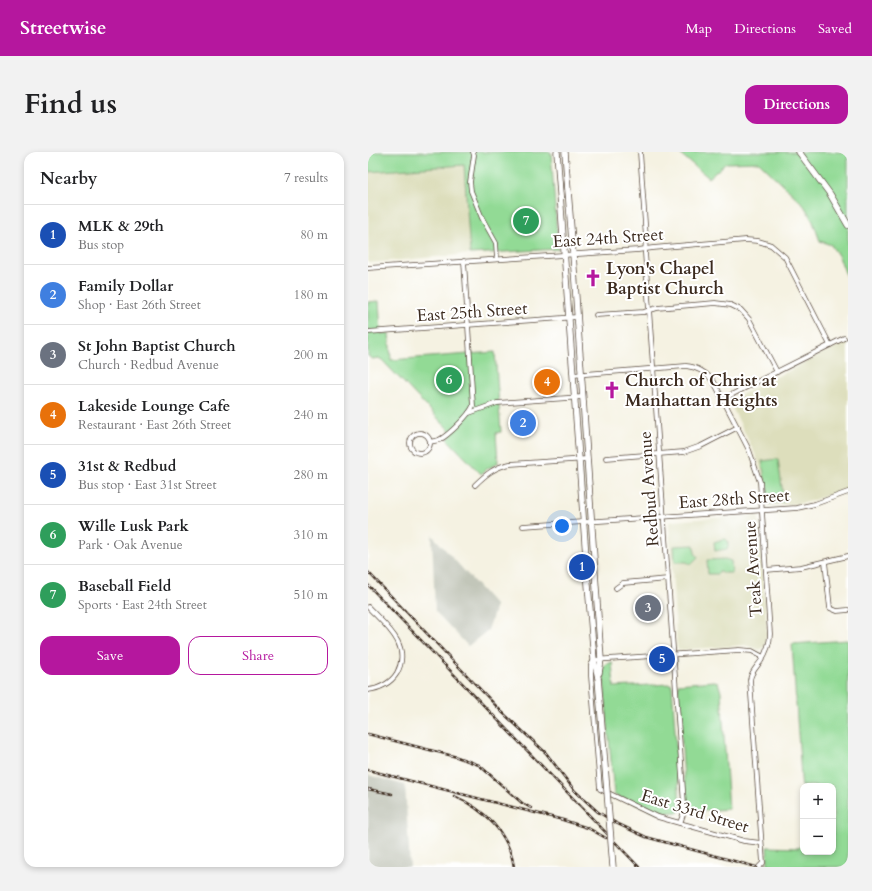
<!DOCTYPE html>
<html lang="en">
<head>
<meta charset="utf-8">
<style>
  body { margin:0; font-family:Cardo,serif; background:#f2f2f2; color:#202124 }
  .controls { position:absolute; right:12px; bottom:12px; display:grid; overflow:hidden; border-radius:8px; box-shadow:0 2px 6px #0003 }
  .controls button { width:36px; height:36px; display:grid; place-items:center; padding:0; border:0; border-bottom:1px solid #e0e0e0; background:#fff; color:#202124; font:20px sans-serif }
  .you { position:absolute; left:194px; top:374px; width:14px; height:14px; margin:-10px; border:3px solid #fff; border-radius:50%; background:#1a73e8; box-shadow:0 0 0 6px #1a73e833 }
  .badge { display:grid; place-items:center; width:26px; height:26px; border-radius:50%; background:#b5179e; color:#fff; font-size:13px; font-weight:700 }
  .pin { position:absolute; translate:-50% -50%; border:2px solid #fff; box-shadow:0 1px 4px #0006 }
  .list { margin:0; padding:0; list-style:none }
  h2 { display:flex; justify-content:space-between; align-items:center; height:52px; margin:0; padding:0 16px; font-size:17px }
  h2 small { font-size:13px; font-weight:400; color:#757577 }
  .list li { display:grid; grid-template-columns:26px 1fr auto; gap:12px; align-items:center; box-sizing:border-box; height:60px; padding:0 16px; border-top:1px solid #e0e0e0 }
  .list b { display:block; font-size:15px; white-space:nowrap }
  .list p { margin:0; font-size:13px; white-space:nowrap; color:#757577 }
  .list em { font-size:13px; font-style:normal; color:#757577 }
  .actions { display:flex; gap:8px; padding:12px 16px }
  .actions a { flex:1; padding:9px 0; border:1px solid #b5179e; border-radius:12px; text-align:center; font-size:14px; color:#b5179e }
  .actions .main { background:#b5179e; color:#fff }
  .map { position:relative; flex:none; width:480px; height:715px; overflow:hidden; border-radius:12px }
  header { display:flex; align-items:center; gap:24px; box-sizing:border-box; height:56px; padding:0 20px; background:#b5179e; color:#fff }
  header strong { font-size:19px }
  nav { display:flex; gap:22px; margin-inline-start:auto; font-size:14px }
  .intro { display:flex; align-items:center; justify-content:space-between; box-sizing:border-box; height:96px; padding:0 24px }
  h1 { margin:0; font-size:28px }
  .button { padding:10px 18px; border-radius:12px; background:#b5179e; color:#fff; font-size:14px; font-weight:700 }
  main { display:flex; gap:24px; padding:0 24px }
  aside { flex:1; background:#fff; border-radius:12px; box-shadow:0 2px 6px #0003 }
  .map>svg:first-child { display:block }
</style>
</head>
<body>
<header>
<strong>Streetwise</strong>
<nav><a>Map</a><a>Directions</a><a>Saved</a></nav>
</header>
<div class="intro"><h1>Find us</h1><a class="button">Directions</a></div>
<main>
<aside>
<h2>Nearby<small>7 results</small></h2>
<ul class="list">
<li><span class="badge" style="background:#1a4fb4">1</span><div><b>MLK &amp; 29th</b><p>Bus stop</p></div><em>80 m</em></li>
<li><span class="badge" style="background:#3f7fe0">2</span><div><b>Family Dollar</b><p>Shop · East 26th Street</p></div><em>180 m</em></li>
<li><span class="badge" style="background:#6b7280">3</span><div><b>St John Baptist Church</b><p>Church · Redbud Avenue</p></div><em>200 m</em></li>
<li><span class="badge" style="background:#e8710a">4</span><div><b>Lakeside Lounge Cafe</b><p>Restaurant · East 26th Street</p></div><em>240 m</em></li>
<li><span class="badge" style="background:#1a4fb4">5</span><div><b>31st &amp; Redbud</b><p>Bus stop · East 31st Street</p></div><em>280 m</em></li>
<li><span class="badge" style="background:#2e9e5b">6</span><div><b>Wille Lusk Park</b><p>Park · Oak Avenue</p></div><em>310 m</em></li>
<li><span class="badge" style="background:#2e9e5b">7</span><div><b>Baseball Field</b><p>Sports · East 24th Street</p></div><em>510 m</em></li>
</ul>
<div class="actions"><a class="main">Save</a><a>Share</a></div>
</aside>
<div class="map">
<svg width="480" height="715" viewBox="0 0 480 715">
  <rect width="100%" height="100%" fill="#fff"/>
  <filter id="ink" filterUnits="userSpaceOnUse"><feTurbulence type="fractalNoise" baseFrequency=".025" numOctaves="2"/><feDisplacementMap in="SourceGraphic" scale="8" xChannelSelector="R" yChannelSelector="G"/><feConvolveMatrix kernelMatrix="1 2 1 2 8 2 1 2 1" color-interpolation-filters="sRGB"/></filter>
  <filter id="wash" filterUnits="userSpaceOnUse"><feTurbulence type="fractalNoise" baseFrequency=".012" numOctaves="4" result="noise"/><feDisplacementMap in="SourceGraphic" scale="16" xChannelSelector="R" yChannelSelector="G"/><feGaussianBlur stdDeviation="0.9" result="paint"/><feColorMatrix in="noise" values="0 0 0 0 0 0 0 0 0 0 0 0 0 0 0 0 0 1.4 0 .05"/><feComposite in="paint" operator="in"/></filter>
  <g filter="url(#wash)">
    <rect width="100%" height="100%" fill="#f5f2e2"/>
    <g fill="#dddebc">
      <polygon points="96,13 102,102 0,111 0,20"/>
      <polygon points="480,189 480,337 436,351 400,354 398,351 395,326 390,308 363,253 364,247"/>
      <polygon points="388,363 389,363 391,367 399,480 397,494 392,498 377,493 310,498 309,496 301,371 304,369"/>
    </g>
    <g fill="#c2c6b9">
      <polygon points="64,383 128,454 120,478 100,494 67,459"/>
      <polygon points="0,623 37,633 42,715 0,715"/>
    </g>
    <g fill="#92da95" stroke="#66825a">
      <polygon points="0,0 183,0 190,97 102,102 96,13 0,20"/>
      <polygon points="277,0 480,0 480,128 471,105 463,93 452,89 444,67 435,52 391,10 358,11 341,26 311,1"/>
      <polygon points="11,149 13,182 21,181 23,208 127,200 133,280 128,281 130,311 119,317 113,322 79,287 84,281 14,208 11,206 4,207 0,204 0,150"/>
      <polygon points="410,307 416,350 401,352 394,309"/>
      <polygon points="355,387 358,387 360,389 360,396 359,397 347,399 346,390"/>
      <polygon points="326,393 327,401 330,405 323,412 318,410 307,410 306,394"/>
      <polygon points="357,407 363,409 364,421 353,421 353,420 351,420 350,422 340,422 339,408"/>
      <polygon points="480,488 480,715 409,715 400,713 399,695 431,696 435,690 435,700 465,700 465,634 435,634 435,655 424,492"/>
      <polygon points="244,510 246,534 245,534 245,535 302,532 304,533 312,654 311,660 292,661 246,643 235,518 237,513"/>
      <polygon points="346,529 350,530 353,540 361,657 318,660 310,532"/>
    </g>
  </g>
  <g filter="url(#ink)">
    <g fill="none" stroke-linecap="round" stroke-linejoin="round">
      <g stroke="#57483b" stroke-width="5.5">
        <g id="street">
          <polyline points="105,0 106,3 102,30 103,39 114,66 128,91 129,107"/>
          <polyline points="272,0 278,86 277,101 316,652 316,660 312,671"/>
          <polyline points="0,116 270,98 285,96 378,88 390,89 403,93 417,105 462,193"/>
          <polyline points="228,163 276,160 289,156 347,151 363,153 373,158 381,167 409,220"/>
          <polyline points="0,180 209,165"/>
          <path d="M205,223L318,214C330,215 338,220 346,230L381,298L392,330L402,482C402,492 398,501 393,509C388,516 383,520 382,528L395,711L391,715"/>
          <polyline points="355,247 476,186"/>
          <polyline points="101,261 129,251 214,245"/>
          <circle cx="52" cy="291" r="10"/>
          <path d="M62,290C65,289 68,289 71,288C81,283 101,263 105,254L96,109"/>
          <polyline points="238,306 316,300 333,294 370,275"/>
          <path d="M107,333C118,322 127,315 142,312L219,307"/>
          <polyline points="155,374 429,356 447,352 480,340"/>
          <polyline points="457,410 462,456 469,459 480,458"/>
          <polyline points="398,418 433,415 480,404"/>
          <polyline points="248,436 255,431 300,427"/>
          <path d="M0,455C18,474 44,493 29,521C23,531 11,537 0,538"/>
          <polyline points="393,691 376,689 290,665 232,637 223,524 223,513 226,508 371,498 384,499 395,505"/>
        </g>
      </g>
      <g stroke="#57483b" stroke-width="7">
        <g id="secondary">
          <polyline points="189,0 220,433 226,508 230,526"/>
          <polyline points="197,0 205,102 233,507 231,521"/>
          <polyline points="431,0 462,42 480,73"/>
        </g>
      </g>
      <use href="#street" stroke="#fff" stroke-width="4"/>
      <use href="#secondary" stroke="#fff" stroke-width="5.5"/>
      <g stroke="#3b2a1e" stroke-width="2.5">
        <g id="rail">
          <polyline points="0,420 134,560 178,601 207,639 230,660 248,671 278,685 388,715"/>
          <polyline points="0,433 271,715"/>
          <polyline points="0,582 89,605 111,613 154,651 163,656"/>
          <polyline points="0,618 195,668 220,676 238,686"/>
          <polyline points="0,637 24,642"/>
          <path d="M86,644C116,657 141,681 146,715"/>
        </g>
      </g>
      <use href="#rail" stroke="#fff" stroke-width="1" stroke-dasharray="3" stroke-linecap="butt"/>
      <g stroke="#57483b" stroke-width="7" stroke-linecap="butt">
        <polyline id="secondary-bridge" points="230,526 245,715"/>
      </g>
      <use href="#secondary-bridge" stroke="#fff" stroke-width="5.5"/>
    </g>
  </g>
  <defs>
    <g id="church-bare" transform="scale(1.38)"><path d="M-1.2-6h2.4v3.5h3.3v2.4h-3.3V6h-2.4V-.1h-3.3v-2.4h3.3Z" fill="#b5179e" stroke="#fff" stroke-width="2.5" paint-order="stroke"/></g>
  </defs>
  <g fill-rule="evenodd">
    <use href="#church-bare" x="225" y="126"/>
    <use href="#church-bare" x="244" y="238"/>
  </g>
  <g text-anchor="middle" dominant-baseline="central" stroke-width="4" stroke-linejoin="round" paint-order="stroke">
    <g font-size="17" fill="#3b2a1e" stroke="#fff">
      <text transform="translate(240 86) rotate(-4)">East 24th Street</text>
      <text transform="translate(104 160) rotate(-4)">East 25th Street</text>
      <text transform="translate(281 337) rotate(-94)">Redbud Avenue</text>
      <text transform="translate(366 347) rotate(-4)">East 28th Street</text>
      <text transform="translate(385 417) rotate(-94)">Teak Avenue</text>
      <text transform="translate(327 659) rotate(17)">East 33rd Street</text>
    </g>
    <g font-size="17" font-weight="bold" fill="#3b2a1e" stroke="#fff" text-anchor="start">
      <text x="238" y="116">Lyon's Chapel<tspan x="238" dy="20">Baptist Church</tspan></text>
      <text x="257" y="228">Church of Christ at<tspan x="257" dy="20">Manhattan Heights</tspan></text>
    </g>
  </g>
</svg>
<div class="controls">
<button>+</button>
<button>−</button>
</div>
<div class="you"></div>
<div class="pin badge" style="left:214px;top:415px;background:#1a4fb4">1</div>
<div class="pin badge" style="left:155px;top:271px;background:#3f7fe0">2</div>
<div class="pin badge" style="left:280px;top:456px;background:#6b7280">3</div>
<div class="pin badge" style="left:179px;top:230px;background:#e8710a">4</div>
<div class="pin badge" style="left:294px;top:507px;background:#1a4fb4">5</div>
<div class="pin badge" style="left:81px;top:228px;background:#2e9e5b">6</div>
<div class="pin badge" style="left:158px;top:69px;background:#2e9e5b">7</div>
</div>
</main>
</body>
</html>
